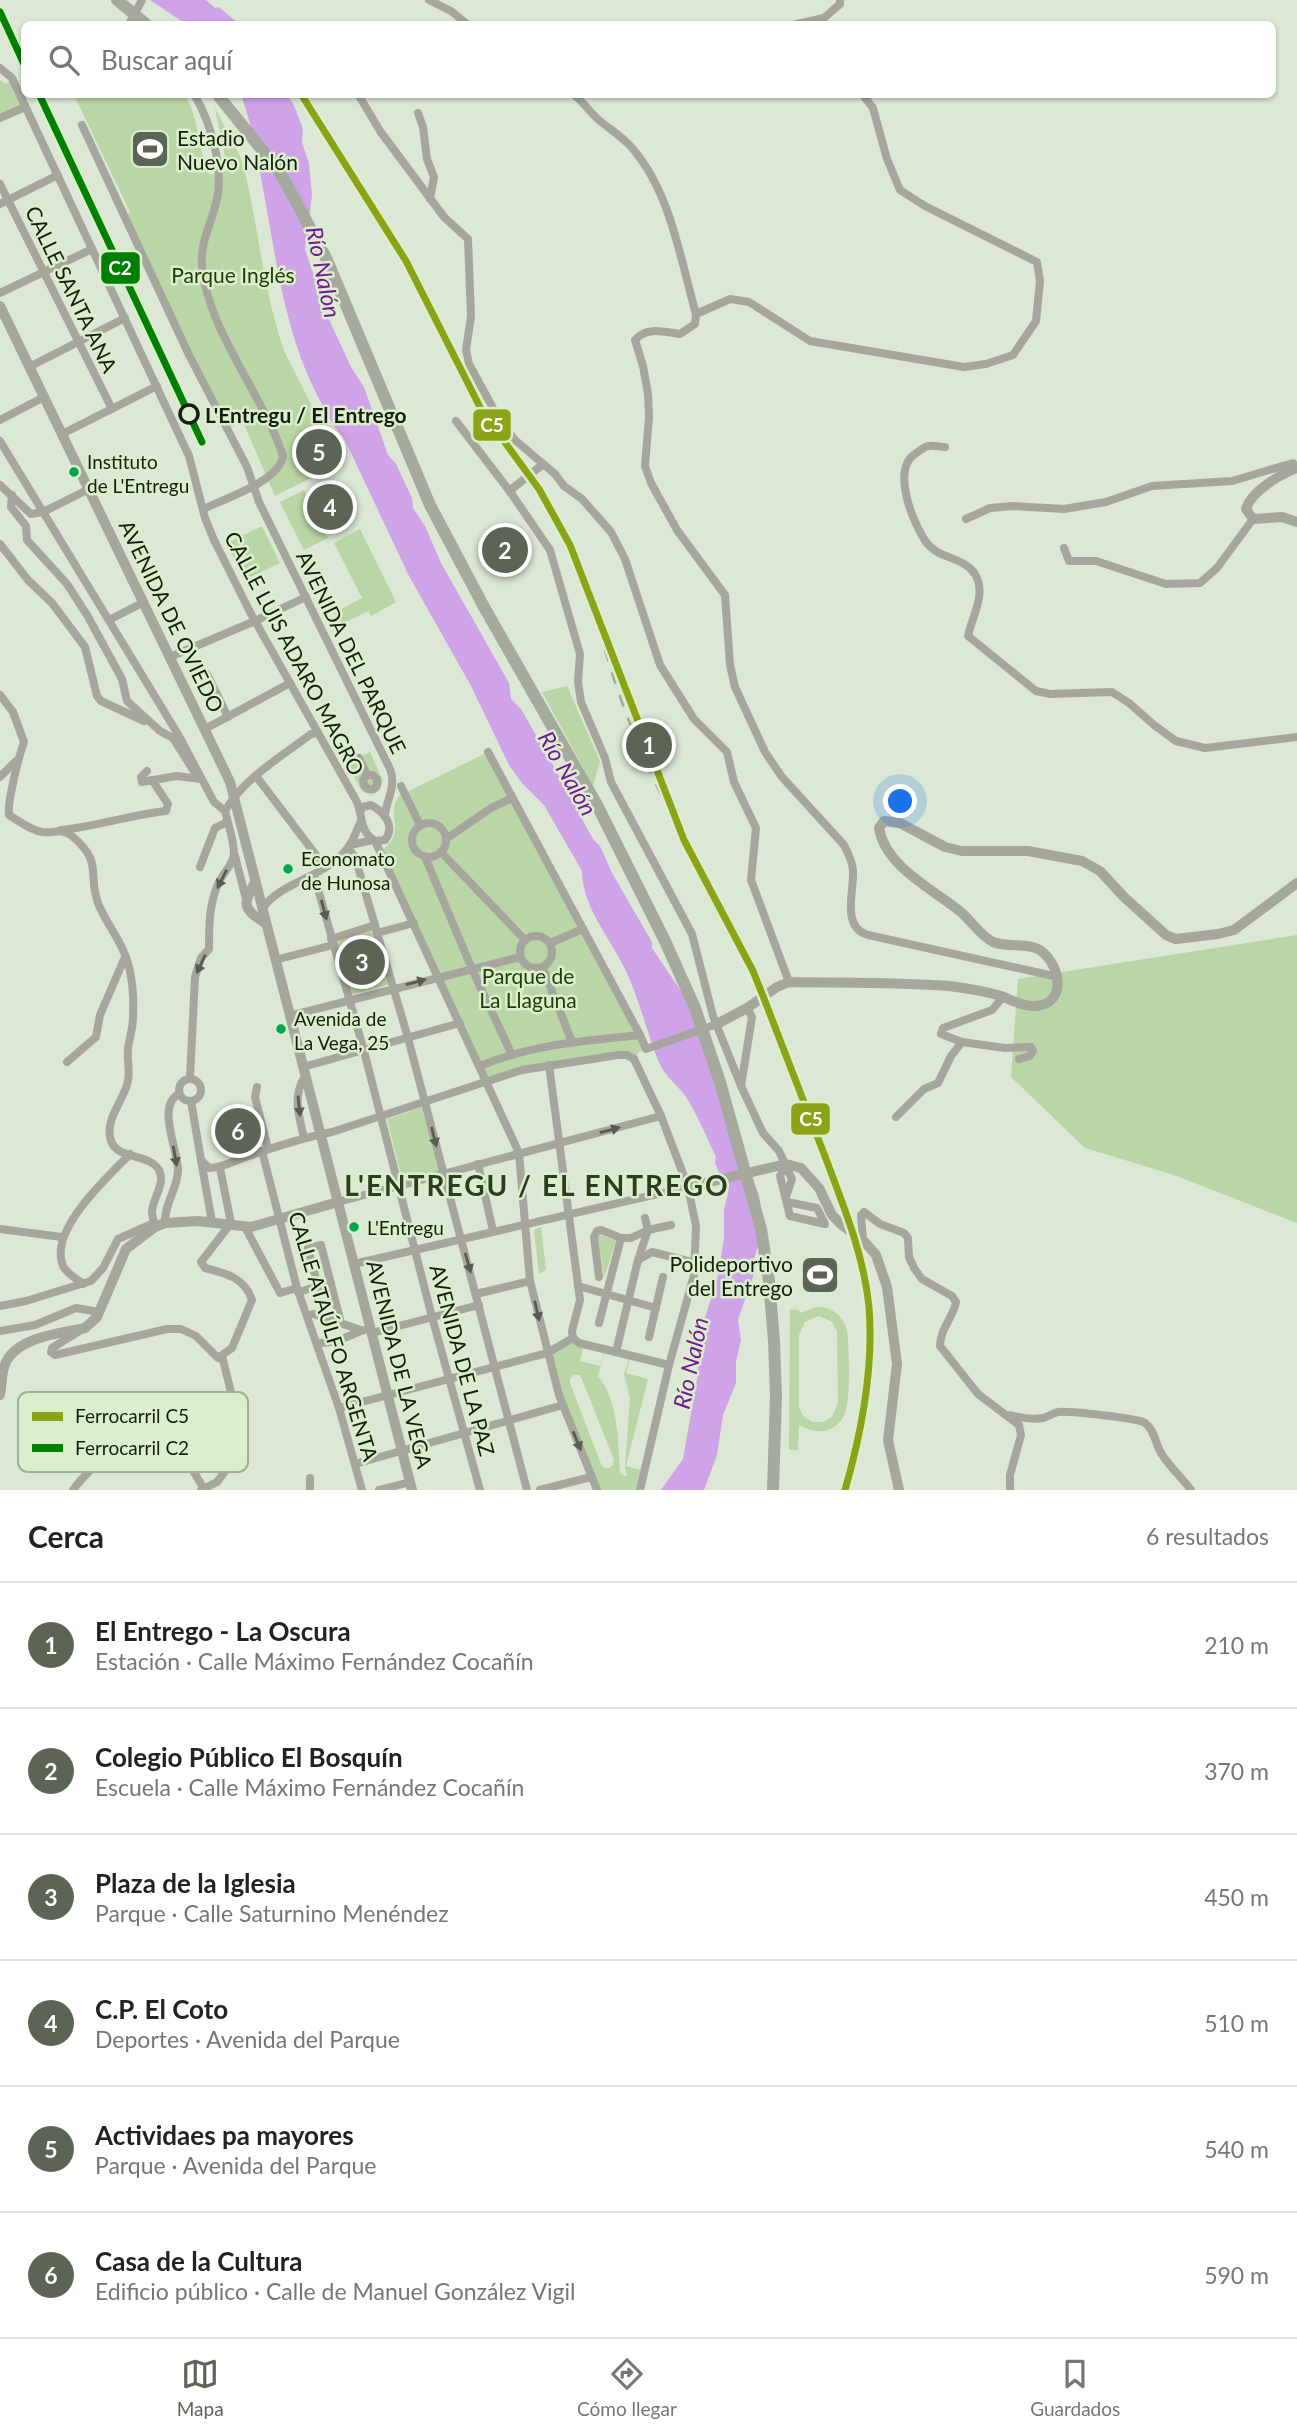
<!DOCTYPE html>
<html lang="es">
<head>
<meta charset="utf-8">
<style>
  body { margin:0; font-family:Lato,sans-serif; background:#f6f6f6; color:#222 }
  .you { position:absolute; left:901px; top:802px; width:24px; height:24px; margin:-18px; border:5px solid #fff; border-radius:50%; background:#1a73e8; box-shadow:0 0 0 10px #1a73e833 }
  .badge { display:grid; place-items:center; width:46px; height:46px; border-radius:50%; background:#5b6455; color:#fff; font-size:23px; font-weight:700 }
  .pin { position:absolute; translate:-50% -50%; border:4px solid #fff; box-shadow:0 2px 7px #0006 }
  .list { margin:0; padding:0; list-style:none }
  h2 { display:flex; justify-content:space-between; align-items:center; height:91px; margin:0; padding:0 28px; font-size:30px }
  h2 small { font-size:23px; font-weight:400; color:#767676 }
  .list li { display:grid; grid-template-columns:46px 1fr auto; gap:21px; align-items:center; box-sizing:border-box; height:126px; padding:0 28px; border-top:2px solid #e0e0e0 }
  .list b { display:block; font-size:26px; white-space:nowrap }
  .list p { margin:0; font-size:23px; white-space:nowrap; color:#767676 }
  .list em { font-size:23px; font-style:normal; color:#767676 }
  .icon { flex:none; width:38px; height:38px; fill:none; stroke:currentColor; stroke-width:2; stroke-linecap:round; stroke-linejoin:round }
  .map { position:relative; flex:none; width:1297px; height:1490px; overflow:hidden }
  .search { position:absolute; background:#fff; box-shadow:0 2px 5px #0004; left:21px; right:21px; top:21px; height:77px; display:flex; align-items:center; gap:18px; box-sizing:border-box; padding:0 24px; border-radius:10px; color:#767676; font-size:26px }
  .sheet { height:847px; background:#fff }
  nav { display:flex; justify-content:space-around; align-items:center; box-sizing:border-box; height:98px; border-top:2px solid #e0e0e0; background:#fff; font-size:19px; color:#767676 }
  nav a { display:grid; justify-items:center; gap:4px }
  nav .on { color:#5b6455 }
  .map>svg:first-child { display:block }
</style>
</head>
<body>
<div class="map">
<svg width="1297" height="1490" viewBox="0 0 1297 1490">
  <rect width="100%" height="100%" fill="#dce7d5"/>
  <g fill="#bad6a6" fill-rule="evenodd">
    <polygon points="12,78 25,107 0,118 0,80 6,84"/>
    <path d="M74,95H185C200,120 197,148 209,174H218L228,171L215,108L240,156L245,172C259,232 264,294 285,353L341,463L275,496L243,422L228,428L124,215L130,212Z"/>
    <polygon points="304,490 328,538 304,550 280,502"/>
    <polygon points="262,526 280,563 244,580 227,543"/>
    <polygon points="360,529 396,602 371,616 368,611 340,625 334,613 362,598 334,543"/>
    <polygon points="567,686 600,761 593,786 542,692"/>
    <polygon points="370,752 383,781 380,790 371,795 362,791 347,764"/>
    <path d="M488,752L646,1049L639,1052L634,1059L627,1055L486,1080L381,851C409,830 384,818 399,796Z"/>
    <polygon points="374,929 390,984 351,995 335,939"/>
    <polygon points="1297,935 1297,1223 1174,1175 1085,1148 1011,1077 1018,979"/>
    <polygon points="420,1108 423,1108 440,1171 403,1183 387,1119"/>
    <polygon points="541,1227 546,1270 539,1274 534,1230"/>
    <polygon points="601,1235 616,1241 604,1278 598,1237"/>
    <path d="M816,1307C832,1307 842,1314 847,1330C849,1347 851,1399 845,1413C837,1434 815,1435 799,1425L798,1450H789L790,1309L799,1310L800,1313ZM819,1316L832,1322L837,1331L838,1403L832,1417L823,1422H813L804,1417L799,1408V1335L805,1322Z"/>
    <path d="M573,1338L584,1344L580,1361L600,1366L605,1350L631,1356L626,1373L648,1379L626,1466L644,1471L640,1490H597L547,1353ZM605,1350L630,1356L624,1374L630,1398L625,1467L627,1477L620,1473C618,1441 619,1402 598,1376ZM574,1375H579L582,1379L614,1460L613,1465L609,1468H604L601,1464L570,1383V1378Z"/>
  </g>
  <g fill="#cfa3e8">
    <polygon points="150,0 206,0 215,8 219,7 239,24 186,24"/>
    <path d="M241,95H286L293,103L303,129L302,142L309,164L312,195L305,249L326,313L351,367L364,387L388,455L396,464L412,498L413,508L425,526L441,563L509,683L511,699L521,709L558,774L571,790L580,815L593,839L600,846L612,873L652,942V948L685,997L718,1091L759,1195L764,1227L752,1265L754,1274L738,1320L741,1340L736,1362V1383L723,1415L717,1455L704,1490H661L683,1459L697,1379L702,1326L717,1281L724,1238V1210L728,1193L715,1163L716,1157C706,1136 697,1113 684,1094C674,1082 664,1075 658,1060C646,1030 639,998 625,969C610,938 582,906 582,871L544,805L522,783L509,765L471,686L409,576L344,438C331,425 325,409 316,393C284,329 276,258 263,188C257,156 252,124 241,95Z"/>
  </g>
  <g fill="none" stroke-linecap="round" stroke-linejoin="round">
    <g stroke="#a6a69f" stroke-width="8">
      <polyline points="429,0 451,11 467,24"/>
      <polyline points="129,24 142,0"/>
      <polyline points="797,24 824,18 840,4 840,0"/>
      <path d="M0,68L12,78L189,456L205,518L214,540L250,612L357,802C363,818 360,832 375,841L385,840C396,826 384,812 371,805L363,807L360,812"/>
      <path d="M194,94C211,123 225,170 216,203C211,224 200,243 202,265C207,330 263,394 283,456C280,481 224,499 203,509"/>
      <polyline points="358,94 380,131 444,217 468,239 471,316 466,350 469,364 500,421 515,440 555,474 564,486 582,499 611,532 625,559 660,665 694,719 727,752 734,782 756,828 751,880 789,982"/>
      <path d="M573,94C584,102 590,113 600,121C611,130 624,138 633,149C671,194 680,258 696,314L695,324L680,334C664,332 647,326 635,340L643,366L648,394L649,417L645,466L651,483L677,530L725,595L730,665L735,687L765,752L782,777L844,845C848,853 853,862 853,871C854,892 841,927 868,935L1058,977"/>
      <polyline points="418,113 423,127 427,159 434,177 430,199"/>
      <polyline points="0,118 25,107"/>
      <path d="M82,125L189,355L247,467L259,502L390,769C397,786 386,800 385,816"/>
      <polyline points="0,184 112,409"/>
      <polyline points="0,204 58,175"/>
      <polyline points="0,293 92,249"/>
      <polyline points="696,314 730,299 749,302 810,341 964,367 986,364 1013,355 1036,321 1040,281 1037,262 925,206 900,190 887,159 873,108 862,94"/>
      <polyline points="29,367 125,318"/>
      <polyline points="0,420 44,397"/>
      <polyline points="456,421 511,493 550,550 580,654 578,682 581,702 605,758 611,782 692,934 713,1016 741,1086 763,1133 779,1151 792,1179 786,1197"/>
      <polyline points="62,434 157,386"/>
      <polyline points="0,441 179,736 214,802 225,811"/>
      <path d="M945,447C940,447 934,445 929,446C924,446 920,451 915,454C891,470 913,523 926,542C938,559 964,557 975,574C987,594 972,616 968,636L1036,691L1050,694L1112,692L1129,703L1154,725L1176,741L1205,748L1297,737"/>
      <polyline points="0,485 31,514 43,512 89,489"/>
      <polyline points="511,493 513,488 542,465"/>
      <polyline points="12,495 11,507 26,526 27,540 67,584 87,615 122,679 127,701 160,731 173,738 195,773"/>
      <polyline points="966,519 990,508 1013,506 1064,509 1106,502 1152,486 1232,481 1293,463 1296,468"/>
      <polyline points="0,544 28,580 52,603 85,647 97,696 101,701 144,721"/>
      <polyline points="1064,548 1069,561 1096,561 1166,584 1200,583 1217,568 1253,519"/>
      <polyline points="109,620 144,602"/>
      <polyline points="170,657 255,621 306,597"/>
      <polyline points="196,662 207,674 228,717"/>
      <path d="M0,695L13,712L24,742C19,756 7,802 9,815C19,821 30,830 42,832C54,834 61,827 72,836C104,863 87,873 98,903C104,919 116,934 123,950C132,969 134,996 133,1018C133,1028 129,1039 128,1049C127,1060 130,1071 128,1081C124,1101 104,1119 111,1141C118,1160 149,1153 159,1170C166,1183 153,1198 152,1211C152,1216 154,1222 155,1227"/>
      <polyline points="205,729 290,683"/>
      <polyline points="488,752 640,1035 646,1049 717,1024"/>
      <polyline points="359,758 367,775 373,775 377,779 377,785 374,789 368,789 364,785 363,780 367,775"/>
      <polyline points="147,771 141,777 142,782 177,776 201,779"/>
      <polyline points="256,776 325,867"/>
      <polyline points="0,777 16,761"/>
      <polyline points="401,786 420,825"/>
      <circle cx="429" cy="840" r="17"/>
      <path d="M61,830C97,826 131,815 166,811L168,804L152,780"/>
      <polyline points="446,839 491,808 512,798"/>
      <polyline points="375,841 519,1153 530,1281 559,1395 597,1490"/>
      <polyline points="350,845 373,840"/>
      <polyline points="348,848 355,857 408,1038 527,1490"/>
      <polyline points="441,852 525,940"/>
      <polyline points="235,856 246,899"/>
      <polyline points="425,857 472,969 511,1053"/>
      <polyline points="200,867 215,828 227,822"/>
      <polyline points="314,875 364,1051 432,1317 480,1490"/>
      <path d="M262,909C282,880 329,877 349,846C354,839 357,829 361,821"/>
      <polyline points="377,933 414,923"/>
      <circle cx="536" cy="952" r="16"/>
      <polyline points="331,939 375,925"/>
      <polyline points="550,943 583,929"/>
      <polyline points="275,960 333,945"/>
      <polyline points="543,968 572,1042"/>
      <polyline points="289,1016 520,957"/>
      <polyline points="962,1042 1005,1048 1031,1047 1033,1051 1030,1056 1019,1059"/>
      <polyline points="634,1059 661,1116 688,1187 696,1226 694,1275 669,1365 640,1490"/>
      <polyline points="67,1062 96,1037 100,1015 125,957"/>
      <polyline points="549,1065 580,1300 572,1331 573,1338"/>
      <path d="M480,1066C533,1044 584,1041 640,1035"/>
      <polyline points="303,1067 460,1023"/>
      <path d="M190,1078L195,977L201,958L209,949C209,926 209,905 218,884C222,874 233,865 234,854C234,840 228,824 225,811C244,778 281,757 311,734L318,733"/>
      <circle cx="190" cy="1090" r="11"/>
      <polyline points="741,1086 752,1017 747,1008"/>
      <polyline points="257,1087 255,1097 268,1149"/>
      <path d="M191,1101L201,1160L209,1168C223,1168 233,1161 246,1157C274,1147 302,1138 332,1132L522,1070L618,1055H627L634,1059"/>
      <polyline points="896,1117 924,1089 938,1083 951,1056 962,1042 941,1034 943,1028 992,1010 1003,997"/>
      <path d="M304,1138C299,1115 292,1097 305,1076"/>
      <polyline points="262,1151 297,1288 339,1408 362,1490"/>
      <polyline points="201,1160 212,1222"/>
      <polyline points="478,1164 493,1231"/>
      <polyline points="786,1164 780,1176 790,1216 825,1224 817,1208 787,1202"/>
      <polyline points="338,1202 661,1116"/>
      <path d="M165,1223C164,1204 178,1188 178,1170C178,1150 156,1105 179,1094"/>
      <polyline points="245,1227 280,1293 297,1288"/>
      <polyline points="0,1229 62,1237"/>
      <path d="M863,1240L861,1215L864,1212L880,1224L904,1233L908,1238L909,1257L914,1268L922,1279L952,1296L956,1302C953,1318 940,1329 940,1346L978,1394L1019,1425L1021,1435L1010,1475V1490"/>
      <polyline points="638,1260 648,1230 645,1218"/>
      <polyline points="354,1264 701,1184"/>
      <polyline points="599,1277 594,1237 597,1231 601,1230 621,1238 631,1238 648,1230 671,1225"/>
      <path d="M83,1284C77,1279 66,1273 63,1266C48,1230 108,1177 130,1154"/>
      <polyline points="578,1286 656,1308"/>
      <polyline points="318,1287 308,1248 321,1245 341,1323"/>
      <polyline points="298,1292 331,1283"/>
      <polyline points="476,1294 530,1281"/>
      <polyline points="0,1306 26,1301 91,1281 103,1268 118,1239 154,1223"/>
      <polyline points="307,1316 313,1314 361,1330"/>
      <polyline points="599,1323 621,1238"/>
      <path d="M81,1330L52,1348L51,1352L55,1355L167,1329H181L196,1336L218,1358L232,1348L252,1300C245,1278 226,1273 205,1268L201,1262L231,1223L220,1168"/>
      <polyline points="0,1331 35,1325 76,1308 99,1312"/>
      <polyline points="372,1333 479,1305"/>
      <polyline points="649,1337 663,1277"/>
      <polyline points="573,1338 579,1343 669,1365"/>
      <path d="M317,1343C338,1344 352,1333 371,1328"/>
      <polyline points="616,1352 638,1260 652,1252 696,1263"/>
      <polyline points="339,1408 547,1353 573,1338"/>
      <path d="M1010,1415C1021,1418 1032,1420 1043,1418C1048,1417 1053,1413 1058,1412C1068,1411 1139,1418 1145,1423C1156,1431 1155,1446 1163,1456C1171,1468 1182,1478 1191,1490"/>
      <polyline points="355,1464 563,1405"/>
      <polyline points="310,1478 310,1490"/>
      <path d="M73,1490C88,1469 133,1427 162,1437C180,1443 193,1472 203,1487"/>
      <polyline points="201,1490 217,1482 229,1466 232,1452 225,1434 225,1425 235,1408 222,1356"/>
      <polyline points="379,1490 410,1482"/>
      <polyline points="540,1490 591,1477"/>
    </g>
    <g stroke="#a5a69c" stroke-width="10">
      <polyline points="0,306 230,782 412,1490"/>
      <path d="M1297,468C1281,474 1251,491 1246,509L1253,519L1282,517L1297,522"/>
      <path d="M255,883C242,904 243,909 265,923"/>
      <path d="M717,1024L747,1008L777,987L789,982C842,983 896,982 949,986C966,988 984,991 1001,996C1012,1000 1024,1007 1036,1006C1068,1003 1060,964 1040,950C1027,942 1008,948 993,942C981,936 972,922 962,913C935,890 885,867 879,828L884,821L900,823L945,847L962,851H1028L1082,861L1100,871L1124,897L1166,935L1176,939L1218,934L1234,930L1297,883"/>
      <polyline points="701,1184 786,1164 801,1168 819,1188 832,1215 843,1226 863,1240 876,1255 887,1287 897,1364 888,1440 899,1490"/>
      <path d="M0,1395C2,1385 1,1372 6,1362C18,1337 61,1333 85,1328L97,1317L126,1249L155,1227L165,1223L198,1221L251,1227L338,1202"/>
    </g>
    <g stroke="#a6aa9e" stroke-width="12">
      <polyline points="217,94 279,171 300,209 327,260 430,505 484,607"/>
      <polyline points="773,1490 776,1396 774,1341"/>
    </g>
    <g stroke="#a4a89e" stroke-width="2.5" stroke-dasharray="12 12" stroke-linecap="butt">
      <polyline points="202,442 205,447"/>
      <path d="M593,603C611,685 644,765 684,840"/>
    </g>
    <g stroke="#a6aa9e" stroke-width="12">
      <polyline points="117,0 146,24"/>
      <polyline points="484,607 597,805 665,941 695,1008 720,1082 761,1229 769,1281 774,1341"/>
    </g>
    <g stroke="#dbefcd" stroke-width="12">
      <path id="rail-1" d="M301,94L406,261L482,411L539,489L570,545L684,840L753,971L763,996C784,1050 805,1105 826,1159C844,1207 864,1256 869,1307C874,1369 862,1431 845,1490"/>
    </g>
    <g stroke="#dbefcd" stroke-width="12">
      <g id="rail-2">
        <polyline points="0,12 24,64"/>
        <polyline points="39,94 202,442"/>
      </g>
    </g>
    <use href="#rail-1" stroke="#8ba317" stroke-width="7"/>
    <use href="#rail-2" stroke="#008000" stroke-width="7"/>
  </g>
  <defs><path id="oneway-solid" d="M-6-.8H1V-3.2L6.5 0L1 3.2V.8H-6Z" transform="scale(1.75)"/></defs>
  <g fill="#575b50">
    <use href="#oneway-solid" transform="translate(222 879) rotate(117)"/>
    <use href="#oneway-solid" transform="translate(324 910) rotate(75)"/>
    <use href="#oneway-solid" transform="translate(201 964) rotate(115)"/>
    <use href="#oneway-solid" transform="translate(416 982) rotate(-15)"/>
    <use href="#oneway-solid" transform="translate(299 1106) rotate(84)"/>
    <use href="#oneway-solid" transform="translate(610 1130) rotate(-15)"/>
    <use href="#oneway-solid" transform="translate(434 1137) rotate(76)"/>
    <use href="#oneway-solid" transform="translate(175 1156) rotate(80)"/>
    <use href="#oneway-solid" transform="translate(468 1263) rotate(74)"/>
    <use href="#oneway-solid" transform="translate(537 1311) rotate(77)"/>
    <use href="#oneway-solid" transform="translate(577 1441) rotate(68)"/>
  </g>
  <defs>
    <g id="stadium-square" transform="scale(2.0125)"><rect x="-9" y="-9" width="18" height="18" rx="4" fill="#5b6455" stroke="#dbefcd"/><path d="M0-5a6.5 5 0 1 0 0 10a6.5 5 0 1 0 0-10ZM-3.5-1.8h7v3.6h-7Z" fill="#fff"/></g>
  </defs>
  <g fill-rule="evenodd">
    <use href="#stadium-square" x="150" y="149"/>
    <use href="#stadium-square" x="820" y="1275"/>
  </g>
  <circle fill="#dbefcd" stroke="#161d10" stroke-width="3.5" cx="189" cy="414" r="9"/>
  <g fill="#00a651" stroke="#dbefcd" stroke-width="2.5">
    <circle cx="74" cy="472" r="6"/>
    <circle cx="288" cy="869" r="6"/>
    <circle cx="281" cy="1029" r="6"/>
    <circle cx="354" cy="1227" r="6"/>
  </g>
  <g text-anchor="middle" dominant-baseline="central" stroke-width="5" stroke-linejoin="round" paint-order="stroke">
    <g font-size="19" fill="#161d10" stroke="#dbefcd" text-anchor="start">
      <text x="87" y="461">Instituto<tspan x="87" dy="24">de L'Entregu</tspan></text>
      <text x="301" y="858">Economato<tspan x="301" dy="24">de Hunosa</tspan></text>
      <text x="294" y="1018">Avenida de<tspan x="294" dy="24">La Vega, 25</tspan></text>
      <text x="367" y="1227">L'Entregu</text>
    </g>
    <g font-size="21" fill="#161d10" stroke="#dbefcd" text-anchor="start">
      <text x="177" y="137">Estadio<tspan x="177" dy="24">Nuevo Nalón</tspan></text>
      <text x="793" y="1263" text-anchor="end">Polideportivo<tspan x="793" dy="24">del Entrego</tspan></text>
    </g>
    <g font-size="21" fill="#233b0c" stroke="#dbefcd">
      <text x="233" y="274">Parque Inglés</text>
      <text x="528" y="975">Parque de<tspan x="528" dy="24">La Llaguna</tspan></text>
    </g>
    <g font-size="21" fill="#161d10" stroke="#dbefcd">
      <text transform="translate(72 289) rotate(64)">CALLE SANTA ANA</text>
      <text transform="translate(172 616) rotate(64)">AVENIDA DE OVIEDO</text>
      <text transform="translate(352 652) rotate(64)">AVENIDA DEL PARQUE</text>
      <text transform="translate(295 653) rotate(62)">CALLE LUIS ADARO MAGRO</text>
      <text transform="translate(334 1336) rotate(73)">CALLE ATAÚLFO ARGENTA</text>
      <text transform="translate(463 1360) rotate(75)">AVENIDA DE LA PAZ</text>
      <text transform="translate(400 1364) rotate(76)">AVENIDA DE LA VEGA</text>
    </g>
    <g font-size="21" font-weight="bold" fill="#161d10" stroke="#dbefcd" text-anchor="start">
      <text x="205" y="414">L'Entregu / El Entrego</text>
    </g>
    <g font-size="23" font-style="italic" fill="#721898" stroke="#dbefcd">
      <text transform="translate(324 272) rotate(78)">Río Nalón</text>
      <text transform="translate(568 773) rotate(60)">Río Nalón</text>
      <text transform="translate(690 1363) rotate(-78)">Río Nalón</text>
    </g>
    <g font-size="28" font-weight="bold" letter-spacing="2" fill="#2c3c20" stroke="#dbefcd">
      <text x="537" y="1185">L'ENTREGU / EL ENTREGO</text>
    </g>
  </g>
  <rect x="18" y="1392" width="230" height="80" rx="10" fill="#dbefcd" stroke="#a0b094" stroke-width="2"/>
  <rect x="32" y="1412" width="31" height="9" fill="#8ba317"/>
  <rect x="32" y="1444" width="31" height="8" fill="#008000"/>
  <g font-size="19" fill="#161d10">
    <text x="75" y="1423">Ferrocarril C5</text>
    <text x="75" y="1455">Ferrocarril C2</text>
  </g>
  <g stroke="#dbefcd" stroke-width="2.5">
    <rect x="100" y="251" width="41" height="34" rx="7" fill="#008000"/>
    <rect x="472" y="408" width="40" height="34" rx="7" fill="#8ba317"/>
    <rect x="790" y="1102" width="41" height="34" rx="7" fill="#8ba317"/>
  </g>
  <g font-size="19" text-anchor="middle" font-weight="bold" fill="#fff">
    <text x="120" y="275">C2</text>
    <text x="492" y="432">C5</text>
    <text x="811" y="1126">C5</text>
  </g>
</svg>
<div class="you"></div>
<div class="pin badge" style="left:649px;top:745px">1</div>
<div class="pin badge" style="left:505px;top:550px">2</div>
<div class="pin badge" style="left:362px;top:962px">3</div>
<div class="pin badge" style="left:330px;top:507px">4</div>
<div class="pin badge" style="left:319px;top:452px">5</div>
<div class="pin badge" style="left:238px;top:1131px">6</div>
<div class="search"><svg class="icon" aria-label="search" viewBox="0 0 24 24"><circle cx="10" cy="10" r="6"/><path d="M15 15l6 6"/></svg>Buscar aquí</div>
</div>
<section class="sheet">
<h2>Cerca<small>6 resultados</small></h2>
<ul class="list">
<li><span class="badge">1</span><div><b>El Entrego - La Oscura</b><p>Estación · Calle Máximo Fernández Cocañín</p></div><em>210 m</em></li>
<li><span class="badge">2</span><div><b>Colegio Público El Bosquín</b><p>Escuela · Calle Máximo Fernández Cocañín</p></div><em>370 m</em></li>
<li><span class="badge">3</span><div><b>Plaza de la Iglesia</b><p>Parque · Calle Saturnino Menéndez</p></div><em>450 m</em></li>
<li><span class="badge">4</span><div><b>C.P. El Coto</b><p>Deportes · Avenida del Parque</p></div><em>510 m</em></li>
<li><span class="badge">5</span><div><b>Actividaes pa mayores</b><p>Parque · Avenida del Parque</p></div><em>540 m</em></li>
<li><span class="badge">6</span><div><b>Casa de la Cultura</b><p>Edificio público · Calle de Manuel González Vigil</p></div><em>590 m</em></li>
</ul>
</section>
<nav>
<a class="on"><svg class="icon" aria-label="map" viewBox="0 0 24 24"><path d="M3 6l6-2 6 2 6-2v14l-6 2-6-2-6 2zM9 4v14M15 6v14"/></svg>Mapa</a>
<a><svg class="icon" aria-label="directions" viewBox="0 0 24 24"><path d="M12 3l9 9-9 9-9-9zM9 14v-3h6M13 9l2 2-2 2"/></svg>Cómo llegar</a>
<a><svg class="icon" aria-label="saved" viewBox="0 0 24 24"><path d="M7 4h10v16l-5-4-5 4z"/></svg>Guardados</a>
</nav>
</body>
</html>
